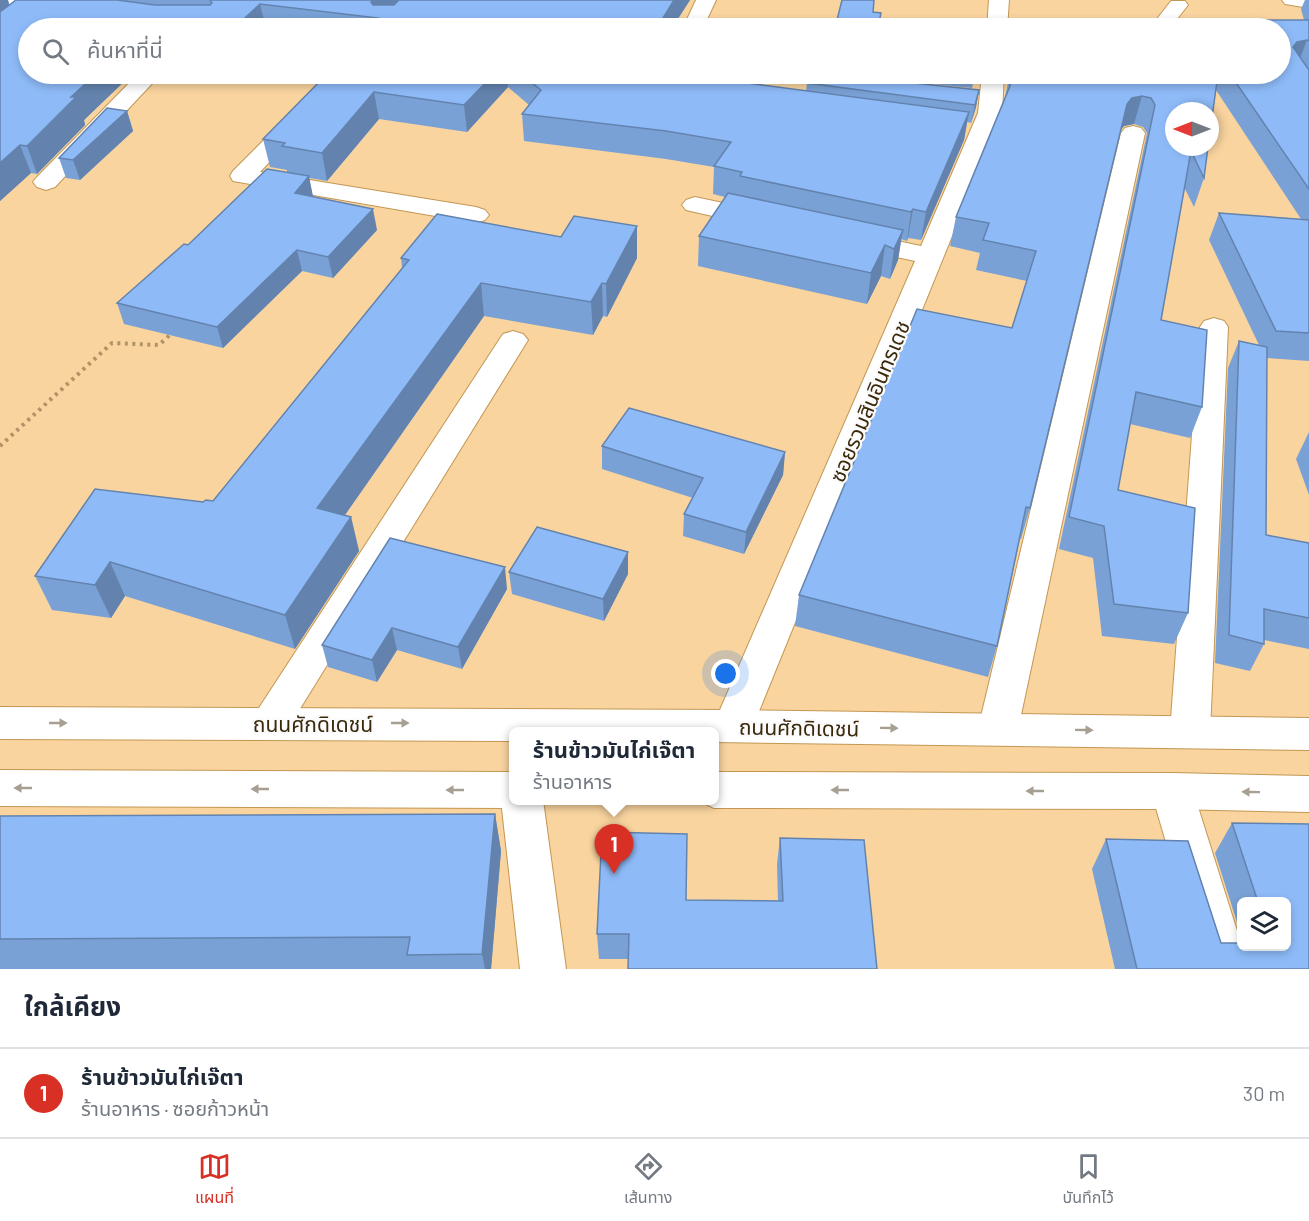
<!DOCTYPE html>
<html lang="th">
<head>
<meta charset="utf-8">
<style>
  body { margin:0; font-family:Barlow,"Noto Sans Thai",sans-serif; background:#f6f6f7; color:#1f2937 }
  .controls { position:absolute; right:18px; bottom:18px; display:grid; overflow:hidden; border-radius:9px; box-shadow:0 3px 9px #0003 }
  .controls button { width:54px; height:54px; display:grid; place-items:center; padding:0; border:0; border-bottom:2px solid #e0e1e3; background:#fff; color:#1f2937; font:30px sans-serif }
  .compass { position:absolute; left:1165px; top:102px; width:54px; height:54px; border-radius:50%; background:#fff; box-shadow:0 3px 9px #0003; rotate:270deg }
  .you { position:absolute; left:726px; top:674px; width:21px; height:21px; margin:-15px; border:4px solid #fff; border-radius:50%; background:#1a73e8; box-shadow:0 0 0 9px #1a73e833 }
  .badge { display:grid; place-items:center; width:39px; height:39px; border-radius:50%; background:#d93025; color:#fff; font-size:20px; font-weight:700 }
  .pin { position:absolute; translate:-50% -50px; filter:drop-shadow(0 2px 3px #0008) }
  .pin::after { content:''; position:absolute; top:32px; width:21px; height:18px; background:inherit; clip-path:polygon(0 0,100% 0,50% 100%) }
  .popup { position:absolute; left:509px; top:727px; width:210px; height:78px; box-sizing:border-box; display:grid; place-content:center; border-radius:9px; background:#fff; filter:drop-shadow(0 2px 4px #0005); font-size:20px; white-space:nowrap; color:#747a83 }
  .popup b { font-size:22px; color:#1f2937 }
  .popup::after { content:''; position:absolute; left:50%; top:100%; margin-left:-12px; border:12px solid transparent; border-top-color:#fff }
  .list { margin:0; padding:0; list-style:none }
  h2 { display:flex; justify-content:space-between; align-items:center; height:78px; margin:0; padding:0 24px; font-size:26px }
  h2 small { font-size:20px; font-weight:400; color:#747a83 }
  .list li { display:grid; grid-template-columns:39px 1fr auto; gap:18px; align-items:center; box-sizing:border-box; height:90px; padding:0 24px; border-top:2px solid #e0e1e3 }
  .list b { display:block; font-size:22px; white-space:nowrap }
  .list p { margin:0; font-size:20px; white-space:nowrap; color:#747a83 }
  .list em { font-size:20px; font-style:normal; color:#747a83 }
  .icon { flex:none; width:33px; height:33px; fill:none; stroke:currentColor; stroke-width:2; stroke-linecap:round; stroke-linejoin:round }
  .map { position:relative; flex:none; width:1309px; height:969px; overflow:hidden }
  .search { position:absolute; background:#fff; box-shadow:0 3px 9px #0003; left:18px; right:18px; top:18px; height:66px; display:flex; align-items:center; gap:15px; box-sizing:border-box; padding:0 21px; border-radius:33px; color:#747a83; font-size:22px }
  .sheet { height:168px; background:#fff }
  nav { display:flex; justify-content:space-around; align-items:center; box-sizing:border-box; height:84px; border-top:2px solid #e0e1e3; background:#fff; font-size:16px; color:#747a83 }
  nav a { display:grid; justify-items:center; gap:3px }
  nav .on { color:#d93025 }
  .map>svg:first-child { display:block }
</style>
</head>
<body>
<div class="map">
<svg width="1309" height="969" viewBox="0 0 1309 969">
  <rect width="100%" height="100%" fill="#f9d49f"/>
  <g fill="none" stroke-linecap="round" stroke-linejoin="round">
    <g stroke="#c39753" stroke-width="2">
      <g id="minor">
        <polygon points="0,0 42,0 65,4 68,8 65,12 58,14 0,7"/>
        <polygon points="696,0 716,0 703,28 683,28"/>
        <polygon points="989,0 1009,0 1007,28 987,28"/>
        <polygon points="1282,0 1309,0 1309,8 1285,4"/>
        <polygon points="1171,1 1185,1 1188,5 1170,28 1150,28"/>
        <polygon points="138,74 161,74 55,187 46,190 37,187 33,182 37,177"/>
        <polygon points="330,74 353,74 260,172 476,207 485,210 489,215 485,220 476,223 233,181 230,176 233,171"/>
        <polygon points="663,74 685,74 671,102 663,104 655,102 652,97"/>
        <polygon points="982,74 1004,74 1002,113 753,726 747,738 733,742 719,738 713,726 915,261 846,246 842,240 846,234 855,232 921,246 978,113"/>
        <polygon points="1133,126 1141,128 1145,133 1018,729 1012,741 998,745 984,741 978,729 1121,133 1125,128"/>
        <polygon points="695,197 770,213 774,219 770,225 761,227 686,210 682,205 686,200"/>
        <polygon points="1214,318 1224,321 1228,327 1210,732 1204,744 1190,748 1176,744 1170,732 1200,327 1204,321"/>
        <polygon points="513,331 523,334 528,340 285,733 271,738 257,733 251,722 257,711 503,334"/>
        <polygon points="1172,773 1187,778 1193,791 1249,969 1203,969 1151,791 1157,778"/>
        <polygon points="514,785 514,800 543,800 566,969 520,969 501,800 507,787"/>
      </g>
    </g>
    <g stroke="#c39753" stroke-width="2">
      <g id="major">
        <polygon points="0,707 733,710 1309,718 1309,750 714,742 714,732 514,732 514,741 0,739"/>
        <polygon points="0,770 514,772 514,800 530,800 514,808 0,806"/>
        <polygon points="714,772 1172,773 1309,776 1309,812 1172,809 714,808 698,800 714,800"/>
      </g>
    </g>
    <polyline stroke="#b19367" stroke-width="4" stroke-dasharray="3 4.5" stroke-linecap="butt" points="0,446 112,343 159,345 173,332"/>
    <use href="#minor" fill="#fff" fill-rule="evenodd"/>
    <use href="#major" fill="#fff" fill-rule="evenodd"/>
  </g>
  <g fill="#7aa1d5">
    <polygon points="0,0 8,0 9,5 16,0 690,0 672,28 28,28 28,74 132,74 84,120 85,125 37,174 31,173 0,201"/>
    <polygon points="1305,0 1309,0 1309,361 1267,358 1266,535 1309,543 1309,649 1264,640 1264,644 1250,671 1215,663 1228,368 1239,341 1259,345 1209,240 1219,213 1301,219 1216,90 1204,178 1194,207 1184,187 1161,320 1202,407 1190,438 1130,424 1118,490 1188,613 1174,644 1102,636 1093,558 1059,549 1147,133 1143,127 1134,124 1124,126 1120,131 1030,508 1021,539 1020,539 997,646 988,677 795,626 799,595 1012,328 1027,281 976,270 980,253 950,246 956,217 1005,97 1010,74 1035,74 1043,75 1043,74 1281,74 1281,28 1196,28 1198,20 1304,20 1301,9"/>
    <polygon points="327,74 650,74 647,77 663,79 806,91 807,83 810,74 975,74 972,88 865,77 863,77 979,90 976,107 971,123 967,122 964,140 921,240 908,238 907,241 901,239 898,260 890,279 881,276 867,304 698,266 699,236 725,197 713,194 714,167 666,159 524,141 522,114 529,105 508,87 467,132 379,119 327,181 309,178 313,197 377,230 333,278 302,271 223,348 124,324 117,303 188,245 287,173 287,170 270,167 263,139"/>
    <polygon points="127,111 133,131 80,180 66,178 59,158"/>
    <polygon points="401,258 637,258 607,317 603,316 593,335 484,316 345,515 351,517 359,551 295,649 125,596 111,618 52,610 35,576 203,502 213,501 402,268"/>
    <polygon points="1309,432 1309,495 1296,459"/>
    <polygon points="602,446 785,452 783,475 744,554 683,536 684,514 693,498 602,469"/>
    <polygon points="509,572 628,574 604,621 512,594"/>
    <polygon points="507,589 462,669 397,650 377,682 328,667 322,645"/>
    <polygon points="495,814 501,851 491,969 0,969 0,816"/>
    <polygon points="1232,823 1309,824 1309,969 1115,969 1092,869 1106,839 1188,841 1221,943 1242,943 1242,946 1287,946 1287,902 1242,902 1242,938 1215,853"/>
    <polygon points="780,838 877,969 628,959 599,959 597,934 686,900 778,901 777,864"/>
  </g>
  <g fill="#6383ae">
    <polygon points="0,0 8,0 11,11 0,21"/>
    <polygon points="373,0 401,0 378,18 371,2"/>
    <polygon points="674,0 690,0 672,28 657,28"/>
    <polygon points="260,4 266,28 234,28"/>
    <polygon points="152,22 154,28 145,28"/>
    <polygon points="1307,40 1298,64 1293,47 1297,42"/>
    <polygon points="96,74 132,74 84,120 85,125 37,174 27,146 71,97"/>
    <polygon points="494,74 507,74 508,87 467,132 464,105"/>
    <polygon points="642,74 650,74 642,85"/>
    <polygon points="854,74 866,74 865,77 855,80"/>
    <polygon points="979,90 976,107 971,123 975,105"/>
    <polygon points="374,92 379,119 327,181 322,153"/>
    <polygon points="1142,96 1134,124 1124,126 1119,132 1127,104 1132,98"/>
    <polygon points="127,111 133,131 80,180 73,160"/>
    <polygon points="969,112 964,140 921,240 926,212"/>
    <polygon points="20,145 31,173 0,201 0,163"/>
    <polygon points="309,176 313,197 295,193"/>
    <polygon points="373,209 377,230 333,278 328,257"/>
    <polygon points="913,209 908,238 907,241 911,212"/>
    <polygon points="637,226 637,258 607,317 606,284"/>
    <polygon points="903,230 898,260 890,279 894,249"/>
    <polygon points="885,245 881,276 867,304 871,273"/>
    <polygon points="297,250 302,271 223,348 217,327"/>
    <polygon points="481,283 484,316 326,542 317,508"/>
    <polygon points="602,283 603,316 593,335 591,302"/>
    <polygon points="785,452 783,475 744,554 746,532"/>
    <polygon points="351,517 359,551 295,649 285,615"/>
    <polygon points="628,552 628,574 604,621 603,599"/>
    <polygon points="110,562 125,596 111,618 95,585"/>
    <polygon points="505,567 507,589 462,669 458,647"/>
    <polygon points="392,628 397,650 377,682 372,660"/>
    <polygon points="495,814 501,851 491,969 485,969 482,954"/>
  </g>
  <g fill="#8ebbf8" stroke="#6383ae" stroke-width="1.5">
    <polygon points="16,0 117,0 155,5 210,5 212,3 210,0 373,0 371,2 373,5 394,5 399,0 674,0 657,28 366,28 378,18 260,4 234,28 218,28 152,22 145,28 28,28 28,74 96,74 71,97 76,97 27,146 20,145 0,163 0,12"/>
    <polygon points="842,0 874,0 873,12 881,13 879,22 941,27 941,28 835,28"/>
    <polygon points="1198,20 1309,20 1309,41 1307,40 1297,42 1293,47 1309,70 1309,189 1230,74 1281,74 1281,28 1204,28"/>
    <polygon points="327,74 494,74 464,105 374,92 322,153 282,146 285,143 263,139"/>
    <polygon points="521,74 620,74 663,79 724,80 969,112 926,212 913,209 911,212 740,176 742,172 714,166 731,142 666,131 522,114 541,90"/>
    <polygon points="810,74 856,74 858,76 867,78 979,90 975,105 807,83"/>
    <polygon points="1010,74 1035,74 1047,76 1047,74 1218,74 1210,132 1210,111 1174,111 1174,147 1208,147 1204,178 1191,151 1161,320 1207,330 1202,407 1136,392 1118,490 1195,508 1188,613 1114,604 1104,526 1069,517 1155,105 1151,98 1142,96 1132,98 1127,104 1030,508 1026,507 997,646 799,595 917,309 1012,328 1036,251 983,240 989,223 956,217 1010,86"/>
    <polygon points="107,108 127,111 73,160 59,158"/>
    <polygon points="267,169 309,176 295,193 373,209 328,257 297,250 217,327 117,303 184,244 188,245"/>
    <polygon points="728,193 903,230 894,249 885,245 871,273 699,236"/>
    <polygon points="1219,213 1309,220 1309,333 1276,331"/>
    <polygon points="437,214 561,237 574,216 637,226 606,284 602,283 591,302 481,283 317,508 351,517 285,615 110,562 95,585 35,576 95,489 203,502 206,500 213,501 409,260 401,258"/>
    <polygon points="1239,341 1267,347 1266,535 1309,543 1309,618 1264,609 1264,644 1229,635"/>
    <polygon points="629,408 785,452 746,532 684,514 703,478 602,446"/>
    <polygon points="537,527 628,552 603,599 509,572"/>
    <polygon points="390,538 505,567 458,647 392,628 372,660 322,645"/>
    <polygon points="495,814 482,954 407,955 410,937 0,939 0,816"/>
    <polygon points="1232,823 1309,824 1309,969 1137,969 1106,839 1188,841 1221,943 1242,943 1242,946 1287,946 1287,902 1258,902"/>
    <polygon points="602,832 687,834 686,900 783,901 780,838 864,840 877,969 628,969 629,934 597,934"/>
  </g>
  <defs><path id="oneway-solid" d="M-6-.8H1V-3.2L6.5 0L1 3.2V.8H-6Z" transform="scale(1.5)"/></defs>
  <g fill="#a79f92">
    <use href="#oneway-solid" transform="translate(58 723)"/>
    <use href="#oneway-solid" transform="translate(400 723)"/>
    <use href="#oneway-solid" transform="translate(889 728) rotate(1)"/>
    <use href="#oneway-solid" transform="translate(1084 730) rotate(1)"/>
    <use href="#oneway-solid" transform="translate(23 788) rotate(-180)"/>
    <use href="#oneway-solid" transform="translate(260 789) rotate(-180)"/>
    <use href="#oneway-solid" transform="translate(455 790) rotate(-180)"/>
    <use href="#oneway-solid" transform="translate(840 790) rotate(-180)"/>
    <use href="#oneway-solid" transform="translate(1035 791) rotate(-180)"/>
    <use href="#oneway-solid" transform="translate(1251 792) rotate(-179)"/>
  </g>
  <g text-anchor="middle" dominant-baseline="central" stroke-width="4.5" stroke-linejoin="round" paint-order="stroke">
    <g font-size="21" fill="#3b290c" stroke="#fbfbfb">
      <text transform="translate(869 401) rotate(-67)">ซอยรวมสินอินทรเดช</text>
      <text x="313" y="723">ถนนศักดิเดชน์</text>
      <text transform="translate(799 727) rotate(1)">ถนนศักดิเดชน์</text>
    </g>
  </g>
</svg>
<div class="controls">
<button><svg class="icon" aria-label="layers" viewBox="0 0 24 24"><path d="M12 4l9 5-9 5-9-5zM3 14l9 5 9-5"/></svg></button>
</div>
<svg class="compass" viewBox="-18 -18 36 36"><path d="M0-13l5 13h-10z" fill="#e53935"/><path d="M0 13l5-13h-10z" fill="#747a83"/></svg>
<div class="you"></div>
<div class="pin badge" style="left:614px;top:874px">1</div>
<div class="popup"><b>ร้านข้าวมันไก่เจ๊ตา</b>ร้านอาหาร</div>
<div class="search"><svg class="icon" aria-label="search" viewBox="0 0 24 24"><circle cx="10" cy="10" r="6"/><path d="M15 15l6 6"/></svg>ค้นหาที่นี่</div>
</div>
<section class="sheet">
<h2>ใกล้เคียง<small></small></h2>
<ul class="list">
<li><span class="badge">1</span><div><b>ร้านข้าวมันไก่เจ๊ตา</b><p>ร้านอาหาร · ซอยก้าวหน้า</p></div><em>30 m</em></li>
</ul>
</section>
<nav>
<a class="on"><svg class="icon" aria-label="map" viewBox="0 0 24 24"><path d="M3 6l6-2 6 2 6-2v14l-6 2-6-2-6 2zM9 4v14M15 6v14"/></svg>แผนที่</a>
<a><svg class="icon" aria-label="directions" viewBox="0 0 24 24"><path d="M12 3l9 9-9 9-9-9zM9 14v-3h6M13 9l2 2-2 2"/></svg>เส้นทาง</a>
<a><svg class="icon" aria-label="saved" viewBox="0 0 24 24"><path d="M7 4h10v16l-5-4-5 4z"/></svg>บันทึกไว้</a>
</nav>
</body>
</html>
